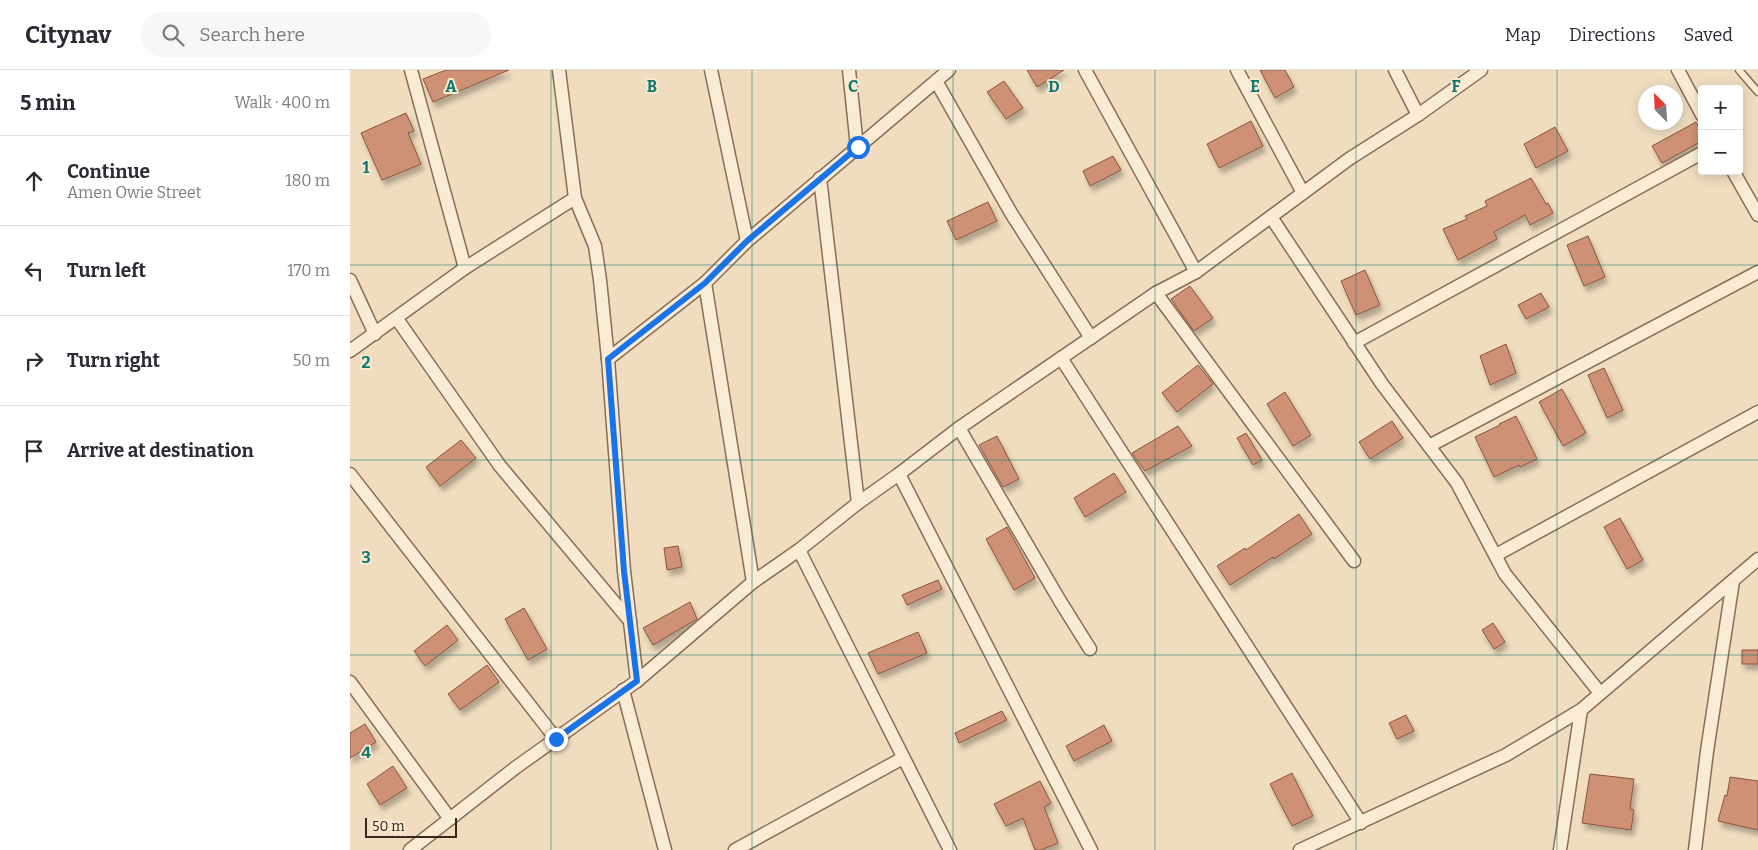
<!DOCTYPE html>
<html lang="en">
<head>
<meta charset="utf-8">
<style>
  body { margin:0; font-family:Bitter,serif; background:#f7f7f7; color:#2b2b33 }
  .controls { position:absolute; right:15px; top:15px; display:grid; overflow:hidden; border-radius:5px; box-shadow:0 2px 12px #0003 }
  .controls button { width:45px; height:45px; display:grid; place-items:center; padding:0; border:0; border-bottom:1px solid #e1e1e2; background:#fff; color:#2b2b33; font:25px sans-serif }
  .compass { position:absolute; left:1288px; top:15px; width:45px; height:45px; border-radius:50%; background:#fff; box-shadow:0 2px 12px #0003; rotate:336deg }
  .scale { position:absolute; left:15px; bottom:12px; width:92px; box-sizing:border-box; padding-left:5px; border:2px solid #38271c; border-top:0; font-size:14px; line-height:18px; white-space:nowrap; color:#38271c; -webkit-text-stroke:4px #f7e8d0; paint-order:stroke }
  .stop { position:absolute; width:15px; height:15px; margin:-11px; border:4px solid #1a73e8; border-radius:50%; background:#fff }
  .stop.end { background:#1a73e8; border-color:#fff; box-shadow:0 1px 5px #0008 }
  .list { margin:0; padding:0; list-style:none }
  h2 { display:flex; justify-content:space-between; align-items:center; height:65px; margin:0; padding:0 20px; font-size:21px }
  h2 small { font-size:16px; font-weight:400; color:#7c7c81 }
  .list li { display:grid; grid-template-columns:32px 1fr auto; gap:15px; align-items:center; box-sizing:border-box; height:90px; padding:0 20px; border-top:1px solid #e1e1e2 }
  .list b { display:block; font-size:19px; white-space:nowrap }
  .list p { margin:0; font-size:16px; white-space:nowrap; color:#7c7c81 }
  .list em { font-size:16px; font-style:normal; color:#7c7c81 }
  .icon { flex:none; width:28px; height:28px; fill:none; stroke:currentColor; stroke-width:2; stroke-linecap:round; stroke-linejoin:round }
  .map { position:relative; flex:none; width:1408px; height:780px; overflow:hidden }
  header { display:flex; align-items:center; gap:30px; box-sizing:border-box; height:70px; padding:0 25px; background:#fff; border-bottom:1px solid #e1e1e2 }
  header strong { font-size:24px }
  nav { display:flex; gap:28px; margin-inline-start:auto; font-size:18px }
  .search { width:350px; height:45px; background:#f7f7f7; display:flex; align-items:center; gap:12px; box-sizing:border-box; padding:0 18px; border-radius:28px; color:#7c7c81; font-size:19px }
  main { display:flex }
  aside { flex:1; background:#fff }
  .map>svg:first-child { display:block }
</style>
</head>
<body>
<header>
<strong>Citynav</strong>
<div class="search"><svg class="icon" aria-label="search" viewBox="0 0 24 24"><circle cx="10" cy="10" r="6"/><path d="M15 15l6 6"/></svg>Search here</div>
<nav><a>Map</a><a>Directions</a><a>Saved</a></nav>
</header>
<main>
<aside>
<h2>5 min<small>Walk · 400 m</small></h2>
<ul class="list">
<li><svg class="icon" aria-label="ahead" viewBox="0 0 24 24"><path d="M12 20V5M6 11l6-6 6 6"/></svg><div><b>Continue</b><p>Amen Owie Street</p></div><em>180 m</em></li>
<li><svg class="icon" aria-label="left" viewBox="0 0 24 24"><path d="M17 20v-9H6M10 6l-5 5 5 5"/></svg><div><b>Turn left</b></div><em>170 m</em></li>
<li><svg class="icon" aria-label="right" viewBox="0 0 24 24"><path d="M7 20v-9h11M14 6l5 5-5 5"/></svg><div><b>Turn right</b></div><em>50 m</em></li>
<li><svg class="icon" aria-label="arrive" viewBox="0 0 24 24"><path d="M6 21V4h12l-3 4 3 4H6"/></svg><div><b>Arrive at destination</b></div></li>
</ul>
</aside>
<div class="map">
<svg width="1408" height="780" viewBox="0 0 1408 780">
  <defs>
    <filter id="shadow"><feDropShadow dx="3" dy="5.5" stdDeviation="2.5" flood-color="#0004"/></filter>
  </defs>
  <rect width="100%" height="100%" fill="#f0ddc0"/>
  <g fill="#cf9174" stroke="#8a533c" filter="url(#shadow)">
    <polygon points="96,0 159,0 83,32 73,9"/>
    <polygon points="677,0 714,0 687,17"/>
    <polygon points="910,0 935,0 944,17 925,28"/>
    <polygon points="654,11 673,38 656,49 637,22"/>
    <polygon points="56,43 64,61 58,63 71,94 32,110 11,63"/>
    <polygon points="901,51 913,76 869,98 857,74"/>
    <polygon points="1346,52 1352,62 1352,71 1312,93 1302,76"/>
    <polygon points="1205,57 1218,81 1186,98 1174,74"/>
    <polygon points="763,86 771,100 740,116 733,101"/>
    <polygon points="1181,108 1196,134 1198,133 1203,143 1180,155 1175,145 1144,162 1147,169 1108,190 1093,159 1117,149 1115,146 1137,136 1135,131"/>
    <polygon points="638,132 647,151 606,170 597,151"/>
    <polygon points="1238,166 1255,207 1234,216 1217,175"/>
    <polygon points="1015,200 1030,235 1006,245 991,211"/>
    <polygon points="840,216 863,248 844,261 821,229"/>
    <polygon points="1191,223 1199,237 1176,249 1168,235"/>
    <polygon points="1156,274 1166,303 1140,315 1130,286"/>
    <polygon points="848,295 863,314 827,342 812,323"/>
    <polygon points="1254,298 1273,340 1257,348 1238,305"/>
    <polygon points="1212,319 1236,363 1213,376 1189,332"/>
    <polygon points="935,322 961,365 943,376 917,334"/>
    <polygon points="1166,346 1187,389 1170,397 1169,395 1144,407 1125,367 1150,355 1149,354"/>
    <polygon points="1042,351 1053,368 1020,389 1009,372"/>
    <polygon points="828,356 842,376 795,401 782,383"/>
    <polygon points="896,363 912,390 903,395 887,368"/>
    <polygon points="647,366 669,409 653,417 629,375"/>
    <polygon points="111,370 126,388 90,416 76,397"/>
    <polygon points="764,403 776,422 735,447 724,428"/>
    <polygon points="949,444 962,464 924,489 923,487 880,515 867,496 895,478 896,480"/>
    <polygon points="1270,448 1293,490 1277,499 1254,457"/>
    <polygon points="657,457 685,508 664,520 636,469"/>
    <polygon points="328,476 332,497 317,500 314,478"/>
    <polygon points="588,510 592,519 557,535 552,525"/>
    <polygon points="340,532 347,549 303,575 293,558"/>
    <polygon points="174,538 197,579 178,590 155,549"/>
    <polygon points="1143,553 1155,572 1144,579 1132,560"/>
    <polygon points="97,555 108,570 75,596 64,581"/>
    <polygon points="568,562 577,583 528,604 518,583"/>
    <rect x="1392" y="580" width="16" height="14"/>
    <polygon points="137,595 149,612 110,640 98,624"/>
    <polygon points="652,641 657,650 609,673 605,663"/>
    <polygon points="1056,645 1064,661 1047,669 1039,653"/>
    <polygon points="15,654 26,672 0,688 0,663"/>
    <polygon points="754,655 762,671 724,691 716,676"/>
    <polygon points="43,696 57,718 30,735 17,714"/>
    <polygon points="942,703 963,746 942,756 920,714"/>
    <polygon points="1240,704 1284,709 1280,739 1284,740 1281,760 1232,753"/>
    <polygon points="1380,707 1408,711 1408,760 1368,751 1375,725 1377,726"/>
    <polygon points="690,711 701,733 694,737 708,773 691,780 685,780 673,748 656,756 644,734"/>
  </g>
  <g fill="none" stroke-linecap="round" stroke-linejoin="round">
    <g stroke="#896d57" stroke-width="9">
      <polyline id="service" points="1389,0 1408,22"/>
    </g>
    <g stroke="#896d57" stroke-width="15">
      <g id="minor">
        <polyline points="61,0 115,198"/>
        <polyline points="209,0 225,128 245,176 250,210 258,289 274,501 287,611"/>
        <polyline points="361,0 397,171"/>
        <polyline points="499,0 507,77"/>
        <polyline points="735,0 846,202"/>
        <polyline points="887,0 953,123"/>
        <polyline points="1045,0 1068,45"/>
        <polyline points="1328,0 1352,45"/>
        <polyline points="586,11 661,143 741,268"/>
        <polyline points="1383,101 1408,145"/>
        <polyline points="470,108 508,433"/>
        <polyline points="921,147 1032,314 1107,413 1155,504 1250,623"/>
        <polyline points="0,210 25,264"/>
        <polyline points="355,213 403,512"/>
        <polyline points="806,223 1004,491"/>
        <polyline points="47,249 150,396 280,551"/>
        <polyline points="1004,273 1352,83"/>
        <polyline points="0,281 115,198 225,128"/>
        <polyline points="711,288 1011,753"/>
        <polyline points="258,289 355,213 397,171 599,0"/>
        <polyline points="609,358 710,531 740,579"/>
        <polyline points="1079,376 1408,202"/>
        <polyline points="0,404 206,669"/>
        <polyline points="549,404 741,780"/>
        <polyline points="449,480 600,780"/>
        <polyline points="1146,485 1408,342"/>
        <polyline points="0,612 100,749"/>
        <polyline points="273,620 315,780"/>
        <polyline points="60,780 165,698 287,611 403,512 449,480 508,433 549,404 609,358 806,223 846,202 999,89 1068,45 1131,0"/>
        <polyline points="385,780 553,688"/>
        <polyline points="950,780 1156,685 1231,640 1408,489"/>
        <polyline points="1210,780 1231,640"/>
        <polyline points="1345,780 1357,681 1383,511"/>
      </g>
    </g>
    <use href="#service" stroke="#faebd4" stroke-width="6"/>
    <use href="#minor" stroke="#faebd4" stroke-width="12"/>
  </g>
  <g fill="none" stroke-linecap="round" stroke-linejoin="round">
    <polyline stroke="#1a73e8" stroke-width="6" points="206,669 287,611 274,501 258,289 355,213 397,171 508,77"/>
  </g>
  <path fill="none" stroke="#0f766e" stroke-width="1" stroke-opacity="0.55" d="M201,0V780M402,0V780M603,0V780M805,0V780M1006,0V780M1207,0V780M0,195H1408M0,390H1408M0,585H1408"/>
  <g font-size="16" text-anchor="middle" font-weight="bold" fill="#0f766e" stroke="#f7e8d0" stroke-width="4" stroke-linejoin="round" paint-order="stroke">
    <text x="101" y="22">A</text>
    <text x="302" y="22">B</text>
    <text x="503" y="22">C</text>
    <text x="704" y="22">D</text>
    <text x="905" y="22">E</text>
    <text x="1106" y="22">F</text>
    <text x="16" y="103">1</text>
    <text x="16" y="298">2</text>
    <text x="16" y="493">3</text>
    <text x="16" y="688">4</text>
  </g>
</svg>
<div class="controls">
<button>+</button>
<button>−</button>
</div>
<svg class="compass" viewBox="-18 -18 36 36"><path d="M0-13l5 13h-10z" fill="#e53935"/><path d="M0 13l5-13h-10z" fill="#7c7c81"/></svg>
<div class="scale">50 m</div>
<div class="stop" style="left:508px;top:77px"></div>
<div class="stop end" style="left:206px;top:669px"></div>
</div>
</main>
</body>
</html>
